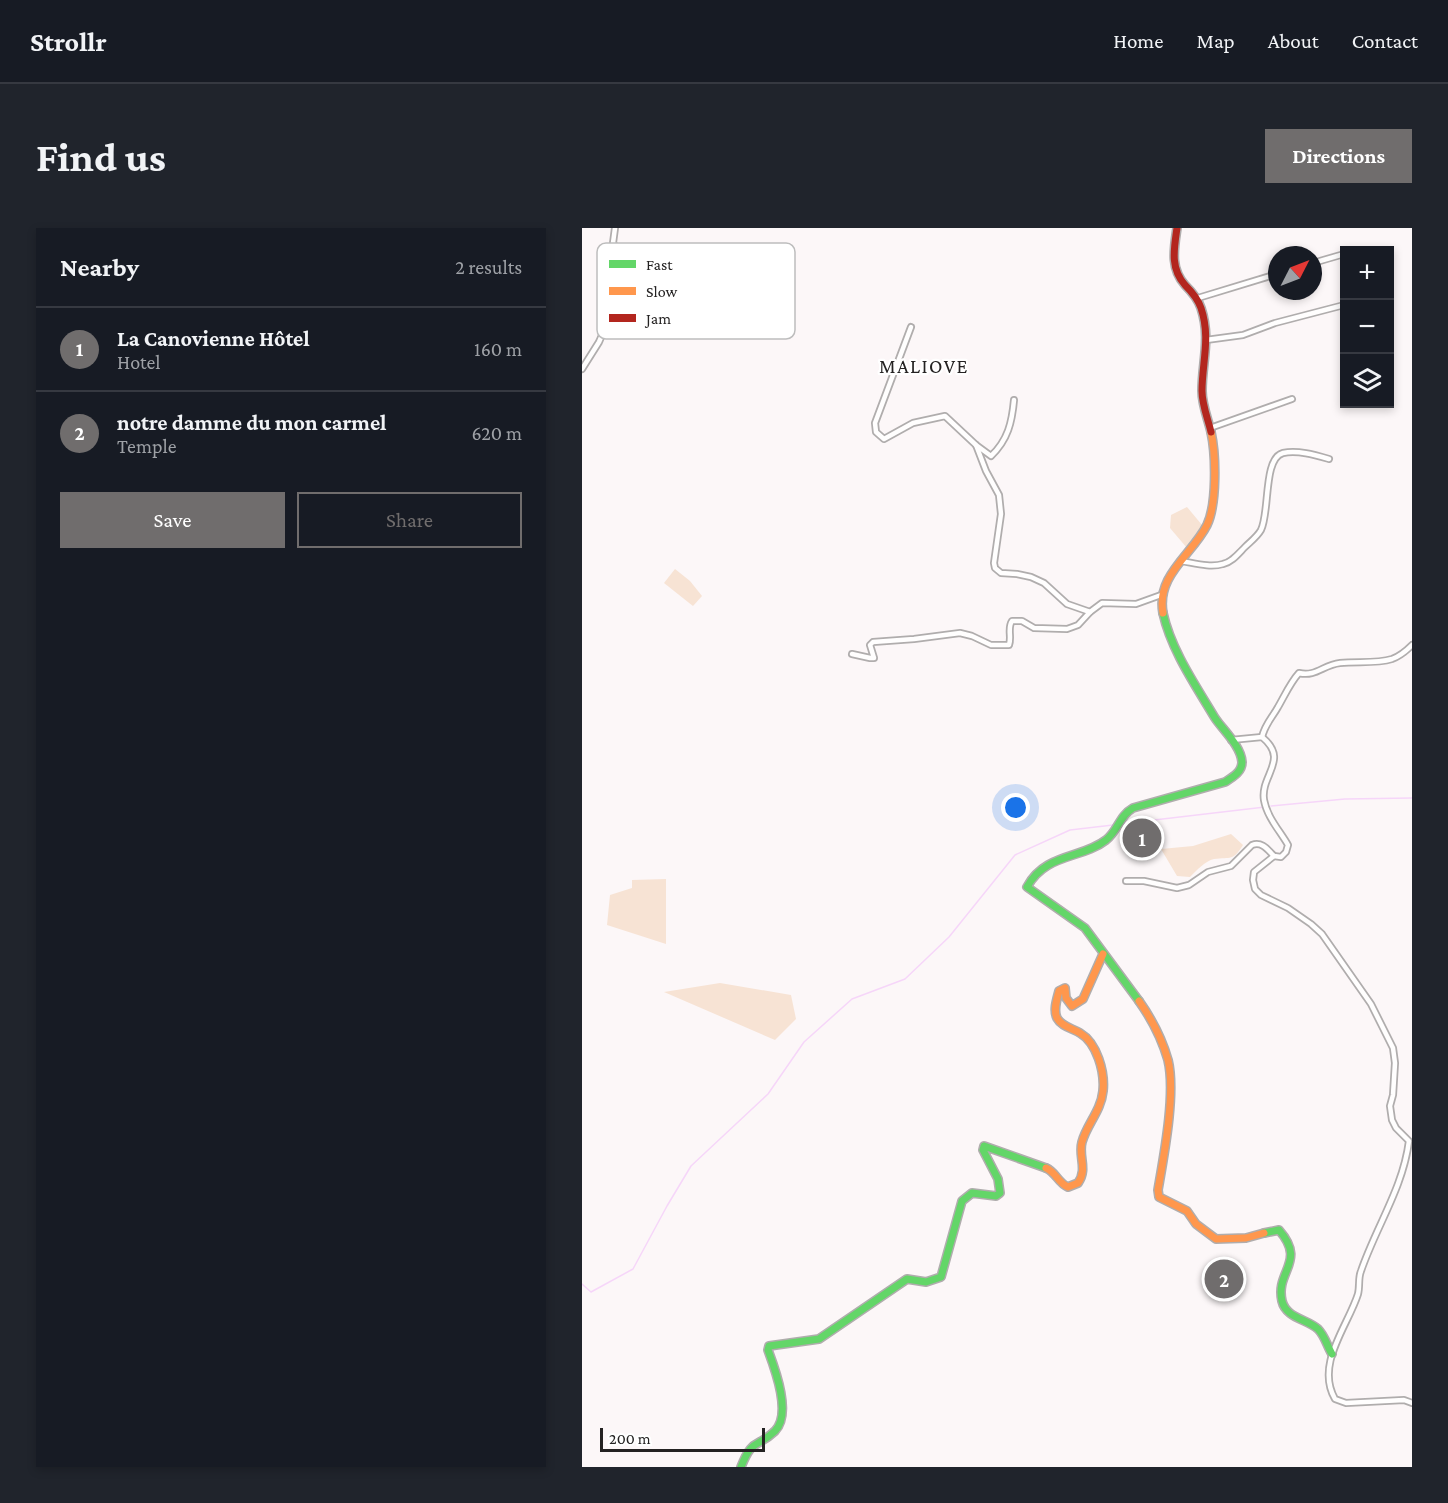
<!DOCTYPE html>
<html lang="en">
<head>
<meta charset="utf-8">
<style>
  body { margin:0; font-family:"Crimson Pro",serif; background:#20242c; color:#f1f3f6 }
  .controls { position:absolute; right:18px; top:18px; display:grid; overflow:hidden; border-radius:0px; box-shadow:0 3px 9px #0003 }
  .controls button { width:54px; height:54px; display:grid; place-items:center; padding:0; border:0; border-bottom:2px solid #363941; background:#171b24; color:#f1f3f6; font:30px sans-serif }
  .compass { position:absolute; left:686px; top:18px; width:54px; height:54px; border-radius:50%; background:#171b24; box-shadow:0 3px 9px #0003; rotate:48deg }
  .scale { position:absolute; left:18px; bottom:15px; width:165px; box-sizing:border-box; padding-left:6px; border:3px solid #242222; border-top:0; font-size:16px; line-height:21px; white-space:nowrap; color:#242222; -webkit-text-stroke:4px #fff; paint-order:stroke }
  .you { position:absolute; left:434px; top:580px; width:21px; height:21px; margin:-15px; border:4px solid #fff; border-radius:50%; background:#1a73e8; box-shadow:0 0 0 9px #1a73e833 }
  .badge { display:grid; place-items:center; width:39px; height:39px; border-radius:50%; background:#706d6d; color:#fff; font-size:20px; font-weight:700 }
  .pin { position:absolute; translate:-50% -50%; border:3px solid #fff; box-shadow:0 2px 6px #0006 }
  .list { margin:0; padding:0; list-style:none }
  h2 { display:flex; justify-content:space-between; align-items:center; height:78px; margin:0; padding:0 24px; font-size:26px }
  h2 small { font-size:20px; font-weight:400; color:#9ea1a6 }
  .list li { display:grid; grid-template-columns:39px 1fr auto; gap:18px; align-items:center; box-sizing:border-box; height:84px; padding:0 24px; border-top:2px solid #363941 }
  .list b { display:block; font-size:22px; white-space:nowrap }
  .list p { margin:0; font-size:20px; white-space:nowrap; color:#9ea1a6 }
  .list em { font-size:20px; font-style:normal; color:#9ea1a6 }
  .actions { display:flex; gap:12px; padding:18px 24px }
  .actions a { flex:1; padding:14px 0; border:2px solid #706d6d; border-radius:0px; text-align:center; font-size:21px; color:#706d6d }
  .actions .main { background:#706d6d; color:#fff }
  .icon { flex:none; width:33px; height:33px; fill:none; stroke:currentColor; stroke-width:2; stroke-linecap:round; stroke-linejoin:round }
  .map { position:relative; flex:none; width:830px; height:1239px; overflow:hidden; border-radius:0px }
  header { display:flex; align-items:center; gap:36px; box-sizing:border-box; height:84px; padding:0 30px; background:#171b24; border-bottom:2px solid #363941 }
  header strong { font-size:28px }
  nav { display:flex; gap:33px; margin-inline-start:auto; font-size:21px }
  .intro { display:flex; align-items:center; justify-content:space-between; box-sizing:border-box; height:144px; padding:0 36px }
  h1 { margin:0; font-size:42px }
  .button { padding:15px 27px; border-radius:0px; background:#706d6d; color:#fff; font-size:21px; font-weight:700 }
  main { display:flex; gap:36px; padding:0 36px }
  aside { flex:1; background:#171b24; border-radius:0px; box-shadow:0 3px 9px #0003 }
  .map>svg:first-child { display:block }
</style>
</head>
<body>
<header>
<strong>Strollr</strong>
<nav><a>Home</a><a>Map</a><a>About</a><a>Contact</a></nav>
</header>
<div class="intro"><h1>Find us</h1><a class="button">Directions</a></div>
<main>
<aside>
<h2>Nearby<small>2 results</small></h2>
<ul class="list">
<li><span class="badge">1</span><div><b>La Canovienne Hôtel</b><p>Hotel</p></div><em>160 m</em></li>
<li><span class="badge">2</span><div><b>notre damme du mon carmel</b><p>Temple</p></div><em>620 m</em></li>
</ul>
<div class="actions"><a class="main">Save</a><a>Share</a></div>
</aside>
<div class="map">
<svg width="830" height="1239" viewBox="0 0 830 1239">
  <rect width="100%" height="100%" fill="#fcf7f8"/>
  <g fill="#f7e3d4">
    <polygon points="605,279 620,297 616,306 605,320 588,300 589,287"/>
    <polygon points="93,341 108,353 120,368 111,378 82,355"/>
    <path d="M649,606L661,617C651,633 649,629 632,631C623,633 615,642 608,649L595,648L579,621L611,618Z"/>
    <polygon points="84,651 84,716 25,697 28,667 50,660 50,652"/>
    <polygon points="138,755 209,767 214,791 193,812 82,764"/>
  </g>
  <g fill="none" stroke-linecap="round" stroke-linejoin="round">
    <g stroke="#f6d6f9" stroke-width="1.5">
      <polyline points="689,578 763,571 830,570"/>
      <polyline points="538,596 683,579"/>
      <polyline points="0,1056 9,1064 51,1041 85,978 109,938 186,866 222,814 270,771 323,751 367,709 433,627 488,602 531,597"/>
    </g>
    <g stroke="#b0adad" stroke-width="8">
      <g id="street">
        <polyline points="773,22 775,22"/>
        <polyline points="731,35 762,26"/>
        <polyline points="616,70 695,46"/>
        <path d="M329,99L293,195L294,204L302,211L331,195L363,188L394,217L409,228C426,212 430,194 432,172"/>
        <polyline points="624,112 661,107 693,95 762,77"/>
        <polyline points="0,141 17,114 36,70 38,26 31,15 33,0"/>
        <polyline points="628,200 710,171"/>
        <polyline points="394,217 404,243 417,267 419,286 412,335 413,340 419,345 435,346 449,349 462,355 485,376 508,384"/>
        <path d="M599,333C612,335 628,340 641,336C650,334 656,326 663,319C668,314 675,309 679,302C688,284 681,230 701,225C716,222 733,227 747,231"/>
        <path d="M270,426L288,430H292L288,417L291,414L332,411L378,405L390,408L409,417H427C430,409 425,400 430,393H440L452,400L485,401L496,397L508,384L520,375L554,376L579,367"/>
        <path d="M680,509C683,496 690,490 696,479C703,467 708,455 717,445C734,449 741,437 758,435C775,433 794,436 810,431C818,428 824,423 830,417"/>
        <path d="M692,628L672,644L671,652L673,661L679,667L706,680L729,696L740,706L789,776L811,820L813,835L811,867L808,878L810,892L814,900L827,913C821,960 794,999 779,1043C776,1050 778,1058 776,1066C766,1098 733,1136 753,1171L764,1175L822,1172L830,1175"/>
        <path d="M544,653H562L595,660L607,657L626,644L649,638L670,617C680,613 686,622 692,628L699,629L704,624L706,617C698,603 685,589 682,572C678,547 708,532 680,509L649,512"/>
      </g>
    </g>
    <g stroke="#b0adad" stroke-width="10">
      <g id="fast">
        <path d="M557,773L503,700L445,659C463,625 500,631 524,612C536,603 537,588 551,580L643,554C651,549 660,544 660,534C659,518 641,502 633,490C614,458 589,422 581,385"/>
        <path d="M682,1005L697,1002C725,1034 693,1043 700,1073C704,1090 725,1091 736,1101C743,1108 745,1118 750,1126"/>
        <path d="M159,1239C171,1209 174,1221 193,1203C210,1186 193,1141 186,1122L187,1118L237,1111L325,1051L344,1054L359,1049L380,973L390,965L414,968L418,965L416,951L401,922L402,918L464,940"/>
      </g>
    </g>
    <g stroke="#b0adad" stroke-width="10">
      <g id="slow">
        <path d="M581,385C574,347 610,327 625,297C635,276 634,227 629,204"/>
        <path d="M557,773C569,790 580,811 586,832C594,865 582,927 576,962L577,969L605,983L614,996L634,1011L664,1010L682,1005"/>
        <path d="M464,940C474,944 476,955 486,959L496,955C506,941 496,928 500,914C505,896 519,883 521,863C523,844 515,815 498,805C490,800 480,799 475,790C471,782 475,771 477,763L483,760L484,770L490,778L501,771L521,726"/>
      </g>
    </g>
    <g stroke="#b0adad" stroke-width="10">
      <path id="jam" d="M595,0C592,21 588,40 603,57C610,64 616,71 619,80C629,110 620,134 620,163C620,177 626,191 629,204"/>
    </g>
    <use href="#street" stroke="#fffefe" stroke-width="4.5"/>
    <use href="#fast" stroke="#63d668" stroke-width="7"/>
    <use href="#slow" stroke="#ff974d" stroke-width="7"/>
    <use href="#jam" stroke="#b3261e" stroke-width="7"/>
  </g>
  <g text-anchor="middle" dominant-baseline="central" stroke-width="4.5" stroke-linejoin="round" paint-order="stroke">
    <g font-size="20" letter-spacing="1.5" fill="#242222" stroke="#fff">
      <text x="342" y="138">MALIOVE</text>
    </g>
  </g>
  <rect x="15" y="15" width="198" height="96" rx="9" fill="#fff" stroke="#bdbdbd" stroke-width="1.5"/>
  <rect x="27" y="32" width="27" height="8" fill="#63d668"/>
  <rect x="27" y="59" width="27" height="8" fill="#ff974d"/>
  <rect x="27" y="86" width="27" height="8" fill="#b3261e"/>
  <g font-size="16" fill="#242222">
    <text x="64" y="42">Fast</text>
    <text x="64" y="69">Slow</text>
    <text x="64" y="96">Jam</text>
  </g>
</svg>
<div class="controls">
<button>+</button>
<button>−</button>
<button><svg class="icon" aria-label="layers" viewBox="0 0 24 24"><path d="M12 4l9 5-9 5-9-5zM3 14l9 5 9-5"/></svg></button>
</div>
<svg class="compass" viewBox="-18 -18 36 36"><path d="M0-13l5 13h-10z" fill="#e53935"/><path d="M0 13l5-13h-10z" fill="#9ea1a6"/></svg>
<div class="scale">200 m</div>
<div class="you"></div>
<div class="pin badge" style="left:560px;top:610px">1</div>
<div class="pin badge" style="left:642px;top:1051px">2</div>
</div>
</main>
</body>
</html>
